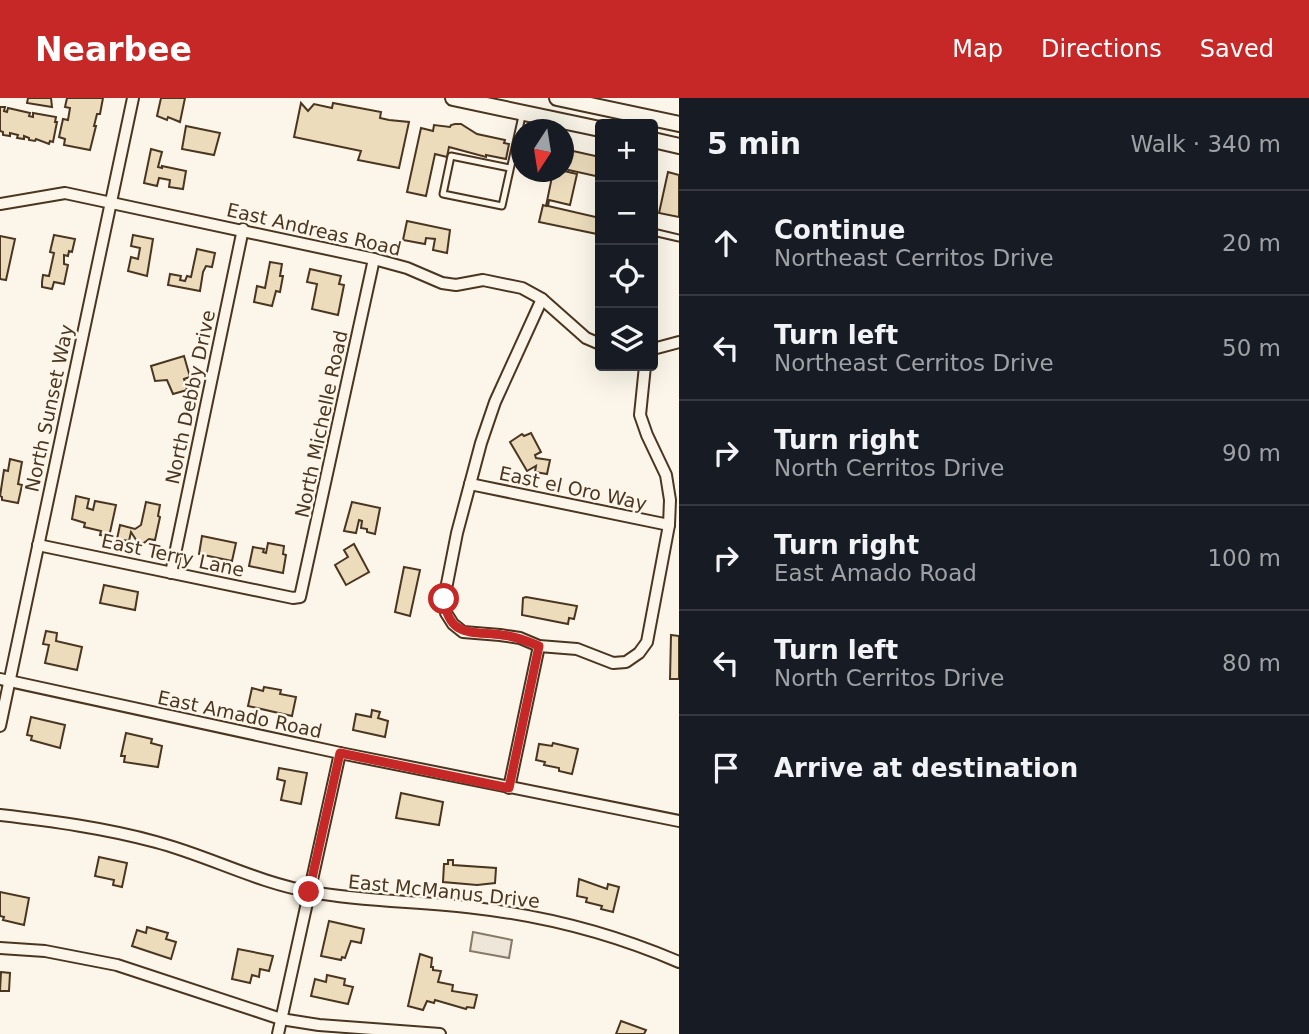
<!DOCTYPE html>
<html lang="en">
<head>
<meta charset="utf-8">
<style>
  body { margin:0; font-family:"DejaVu Sans",sans-serif; background:#20242c; color:#f1f3f6 }
  .controls { position:absolute; right:21px; top:21px; display:grid; overflow:hidden; border-radius:7px; box-shadow:0 7px 28px #0002 }
  .controls button { width:63px; height:63px; display:grid; place-items:center; padding:0; border:0; border-bottom:2px solid #363941; background:#171b24; color:#f1f3f6; font:35px sans-serif }
  .compass { position:absolute; left:511px; top:21px; width:63px; height:63px; border-radius:50%; background:#171b24; box-shadow:0 7px 28px #0002; rotate:192deg }
  .stop { position:absolute; width:21px; height:21px; margin:-16px; border:5px solid #c62828; border-radius:50%; background:#fff }
  .stop.end { background:#c62828; border-color:#fff; box-shadow:0 2px 7px #0008 }
  .list { margin:0; padding:0; list-style:none }
  h2 { display:flex; justify-content:space-between; align-items:center; height:91px; margin:0; padding:0 28px; font-size:30px }
  h2 small { font-size:23px; font-weight:400; color:#9ea1a6 }
  .list li { display:grid; grid-template-columns:46px 1fr auto; gap:21px; align-items:center; box-sizing:border-box; height:105px; padding:0 28px; border-top:2px solid #363941 }
  .list b { display:block; font-size:26px; white-space:nowrap }
  .list p { margin:0; font-size:23px; white-space:nowrap; color:#9ea1a6 }
  .list em { font-size:23px; font-style:normal; color:#9ea1a6 }
  .icon { flex:none; width:38px; height:38px; fill:none; stroke:currentColor; stroke-width:2; stroke-linecap:round; stroke-linejoin:round }
  .map { position:relative; flex:none; width:679px; height:936px; overflow:hidden }
  header { display:flex; align-items:center; gap:42px; box-sizing:border-box; height:98px; padding:0 35px; background:#c62828; color:#fff }
  header strong { font-size:33px }
  nav { display:flex; gap:38px; margin-inline-start:auto; font-size:24px }
  main { display:flex }
  aside { flex:1; background:#171b24 }
  .map>svg:first-child { display:block }
</style>
</head>
<body>
<header>
<strong>Nearbee</strong>
<nav><a>Map</a><a>Directions</a><a>Saved</a></nav>
</header>
<main>
<div class="map">
<svg width="679" height="936" viewBox="0 0 679 936">
  <rect width="100%" height="100%" fill="#fbf6e9"/>
  <polygon fill="#ede6d9" stroke="#887966" stroke-width="2" points="473,834 512,842 509,860 470,853"/>
  <g fill="#ecdcbc" stroke="#4a3520" stroke-width="2">
    <polygon points="28,0 51,0 52,9 27,5"/>
    <polygon points="67,0 103,0 100,16 97,16 94,28 96,28 90,52 64,47 65,41 59,39 63,21 68,22 70,10 65,9"/>
    <polygon points="161,0 185,0 180,24 168,19 167,22 157,18"/>
    <polygon points="301,5 308,13 314,6 332,10 333,5 381,14 380,20 389,22 409,24 399,70 358,62 361,53 294,39"/>
    <polygon points="0,9 5,9 4,13 7,14 8,10 30,15 29,18 33,19 33,15 56,19 55,24 57,24 53,44 50,43 49,46 36,41 35,43 29,42 29,40 24,38 24,41 17,40 18,37 10,35 10,38 3,37 3,34 0,33"/>
    <polygon points="455,26 461,26 477,36 505,42 504,45 509,46 506,61 486,57 486,59 449,49 447,59 435,56 426,98 407,94 421,30 433,33 434,27 450,29 451,27"/>
    <polygon points="186,28 220,35 214,57 182,51"/>
    <polygon points="151,51 162,54 158,69 162,70 162,68 186,73 183,91 169,89 170,82 159,80 157,88 144,85"/>
    <polygon points="564,51 600,59 600,79 564,71"/>
    <polygon points="564,73 577,76 570,107 549,102 548,108 600,120 597,136 539,124 543,107 546,108 553,74"/>
    <polygon points="668,74 679,77 679,119 659,115"/>
    <polygon points="407,123 450,132 447,155 433,152 435,141 426,140 425,146 403,142"/>
    <polygon points="54,137 75,141 72,154 69,153 68,158 64,157 64,166 68,167 64,186 54,184 52,191 42,189 42,184 43,177 49,178 54,155 50,154"/>
    <polygon points="133,137 153,141 147,178 128,173 131,159 138,161 140,150 131,148"/>
    <polygon points="0,138 15,141 6,182 0,181"/>
    <polygon points="197,151 215,155 212,169 206,168 203,174 200,193 168,187 170,176 181,178 180,182 185,183 187,178 191,179"/>
    <polygon points="270,164 282,166 280,178 283,178 280,194 276,193 272,208 254,204 257,188 265,190"/>
    <polygon points="310,171 341,178 339,186 344,187 338,217 312,211 317,186 307,184"/>
    <polygon points="184,258 190,279 184,281 187,292 173,296 167,282 155,283 151,268"/>
    <polygon points="531,335 541,354 535,357 536,360 550,362 547,376 535,374 536,368 527,373 510,344 522,336 524,338"/>
    <polygon points="10,361 22,364 18,386 22,387 18,405 2,402 2,399 0,398 4,372 8,373"/>
    <polygon points="76,398 89,401 87,410 93,412 95,403 116,407 109,439 100,437 101,433 84,429 85,425 72,421"/>
    <polygon points="146,404 160,407 158,418 160,419 155,442 149,441 140,448 131,434 129,443 117,441 120,427 135,431 141,427"/>
    <polygon points="352,404 380,410 375,436 367,434 367,431 361,430 362,423 359,422 356,435 344,433"/>
    <polygon points="202,438 236,445 232,463 199,456"/>
    <polygon points="268,445 284,448 283,456 286,457 283,475 249,468 253,449 264,451 263,454 266,455"/>
    <polygon points="354,446 369,474 346,487 335,467 348,459 344,452"/>
    <polygon points="404,469 420,472 410,518 395,514"/>
    <polygon points="104,487 138,494 135,512 100,505"/>
    <polygon points="526,499 577,508 574,521 569,520 568,526 522,517 523,500"/>
    <polygon points="46,533 57,535 56,543 82,549 77,572 45,565 49,547 43,546"/>
    <polygon points="671,537 679,538 679,581 670,581"/>
    <polygon points="264,589 281,592 280,596 296,599 292,618 248,608 252,590 263,593"/>
    <polygon points="372,612 380,614 378,620 388,623 385,639 353,632 356,616 371,619"/>
    <polygon points="31,619 65,627 60,650 31,642 32,638 27,637"/>
    <polygon points="126,635 152,641 151,645 162,648 158,669 124,664 125,658 121,658"/>
    <polygon points="553,645 578,651 572,676 559,673 559,670 544,667 545,664 536,662 539,646 552,648"/>
    <polygon points="279,670 307,675 301,706 281,702 285,683 277,681"/>
    <polygon points="401,695 443,704 439,727 396,720"/>
    <polygon points="99,759 127,765 122,789 113,787 114,782 95,778"/>
    <polygon points="448,762 453,762 453,767 496,770 495,785 477,787 443,784 444,766 448,766"/>
    <polygon points="579,781 607,791 608,786 619,789 613,814 601,811 602,808 586,804 587,800 577,798"/>
    <polygon points="0,794 29,800 24,827 3,822 4,819 0,818"/>
    <polygon points="329,823 364,831 361,845 351,843 345,860 342,859 341,862 321,858"/>
    <polygon points="147,829 168,835 166,841 176,844 171,861 132,848 137,832 146,835"/>
    <polygon points="238,851 273,858 269,873 260,871 259,879 252,877 250,885 232,881"/>
    <polygon points="420,856 432,860 431,869 433,869 433,872 441,873 438,884 453,887 452,893 477,897 474,910 467,909 466,911 435,902 434,905 427,903 423,912 408,908"/>
    <polygon points="1,874 10,875 9,893 0,893"/>
    <polygon points="327,877 345,881 344,887 353,889 348,906 311,898 315,881 326,884"/>
    <polygon points="621,923 646,932 644,936 616,936"/>
  </g>
  <g fill="none" stroke-linecap="round" stroke-linejoin="round">
    <g stroke="#4a3520" stroke-width="9">
      <g id="lane">
        <polyline points="510,70 451,58 443,96 502,108 522,18"/>
        <polyline points="653,134 679,140"/>
      </g>
    </g>
    <g stroke="#4a3520" stroke-width="14">
      <g id="street">
        <polyline points="0,106 65,95 374,161 407,170 442,185 456,187 483,182 522,190 542,201 586,240 600,246"/>
        <polyline points="542,201 495,304 481,345 457,435 444,501 446,515 453,526 463,534 500,537 520,540 539,548 577,551 613,565 626,564 639,555 647,544 669,427 670,402 666,377 647,337 640,317 645,268"/>
        <polyline points="653,251 679,244"/>
        <polyline points="470,386 669,427"/>
        <polyline points="38,447 293,500 300,499 374,161"/>
        <polyline points="171,475 243,131"/>
        <polyline points="0,581 340,655 679,723"/>
        <polyline points="0,628 133,0"/>
        <polyline points="509,690 539,548"/>
        <path d="M0,717C52,723 105,730 156,744C209,758 258,785 312,794C366,804 421,803 475,810C545,818 614,836 679,864"/>
        <polyline points="0,850 45,853 117,867 281,921 319,927 440,936"/>
        <polyline points="278,936 340,655"/>
      </g>
    </g>
    <g stroke="#4a3520" stroke-width="18">
      <g id="secondary">
        <polyline points="453,0 600,31"/>
        <polyline points="557,0 679,26"/>
        <polyline points="653,42 679,48"/>
      </g>
    </g>
    <use href="#lane" stroke="#fbf6e9" stroke-width="5"/>
    <use href="#street" stroke="#fbf6e9" stroke-width="10"/>
    <use href="#secondary" stroke="#fbf6e9" stroke-width="14"/>
  </g>
  <g fill="none" stroke-linecap="round" stroke-linejoin="round">
    <path stroke="#c62828" stroke-width="9" d="M309,794L340,655L509,690L539,548C527,543 515,538 502,537C471,533 449,540 444,501"/>
  </g>
  <g text-anchor="middle" dominant-baseline="central" stroke-width="5" stroke-linejoin="round" paint-order="stroke">
    <g font-size="19" fill="#4a3520" stroke="#fbf6e9">
      <text transform="translate(314 131) rotate(13)">East Andreas Road</text>
      <text transform="translate(190 299) rotate(-78)">North Debby Drive</text>
      <text transform="translate(49 310) rotate(-78)">North Sunset Way</text>
      <text transform="translate(321 326) rotate(-78)">North Michelle Road</text>
      <text transform="translate(573 390) rotate(12)">East el Oro Way</text>
      <text transform="translate(173 457) rotate(12)">East Terry Lane</text>
      <text transform="translate(240 616) rotate(12)">East Amado Road</text>
      <text transform="translate(444 793) rotate(6)">East McManus Drive</text>
    </g>
  </g>
</svg>
<div class="controls">
<button>+</button>
<button>−</button>
<button><svg class="icon" aria-label="locate" viewBox="0 0 24 24"><circle cx="12" cy="12" r="6"/><path d="M12 2v4M12 18v4M2 12h4M18 12h4"/></svg></button>
<button><svg class="icon" aria-label="layers" viewBox="0 0 24 24"><path d="M12 4l9 5-9 5-9-5zM3 14l9 5 9-5"/></svg></button>
</div>
<svg class="compass" viewBox="-18 -18 36 36"><path d="M0-13l5 13h-10z" fill="#e53935"/><path d="M0 13l5-13h-10z" fill="#9ea1a6"/></svg>
<div class="stop" style="left:444px;top:501px"></div>
<div class="stop end" style="left:309px;top:794px"></div>
</div>
<aside>
<h2>5 min<small>Walk · 340 m</small></h2>
<ul class="list">
<li><svg class="icon" aria-label="ahead" viewBox="0 0 24 24"><path d="M12 20V5M6 11l6-6 6 6"/></svg><div><b>Continue</b><p>Northeast Cerritos Drive</p></div><em>20 m</em></li>
<li><svg class="icon" aria-label="left" viewBox="0 0 24 24"><path d="M17 20v-9H6M10 6l-5 5 5 5"/></svg><div><b>Turn left</b><p>Northeast Cerritos Drive</p></div><em>50 m</em></li>
<li><svg class="icon" aria-label="right" viewBox="0 0 24 24"><path d="M7 20v-9h11M14 6l5 5-5 5"/></svg><div><b>Turn right</b><p>North Cerritos Drive</p></div><em>90 m</em></li>
<li><svg class="icon" aria-label="right" viewBox="0 0 24 24"><path d="M7 20v-9h11M14 6l5 5-5 5"/></svg><div><b>Turn right</b><p>East Amado Road</p></div><em>100 m</em></li>
<li><svg class="icon" aria-label="left" viewBox="0 0 24 24"><path d="M17 20v-9H6M10 6l-5 5 5 5"/></svg><div><b>Turn left</b><p>North Cerritos Drive</p></div><em>80 m</em></li>
<li><svg class="icon" aria-label="arrive" viewBox="0 0 24 24"><path d="M6 21V4h12l-3 4 3 4H6"/></svg><div><b>Arrive at destination</b></div></li>
</ul>
</aside>
</main>
</body>
</html>
